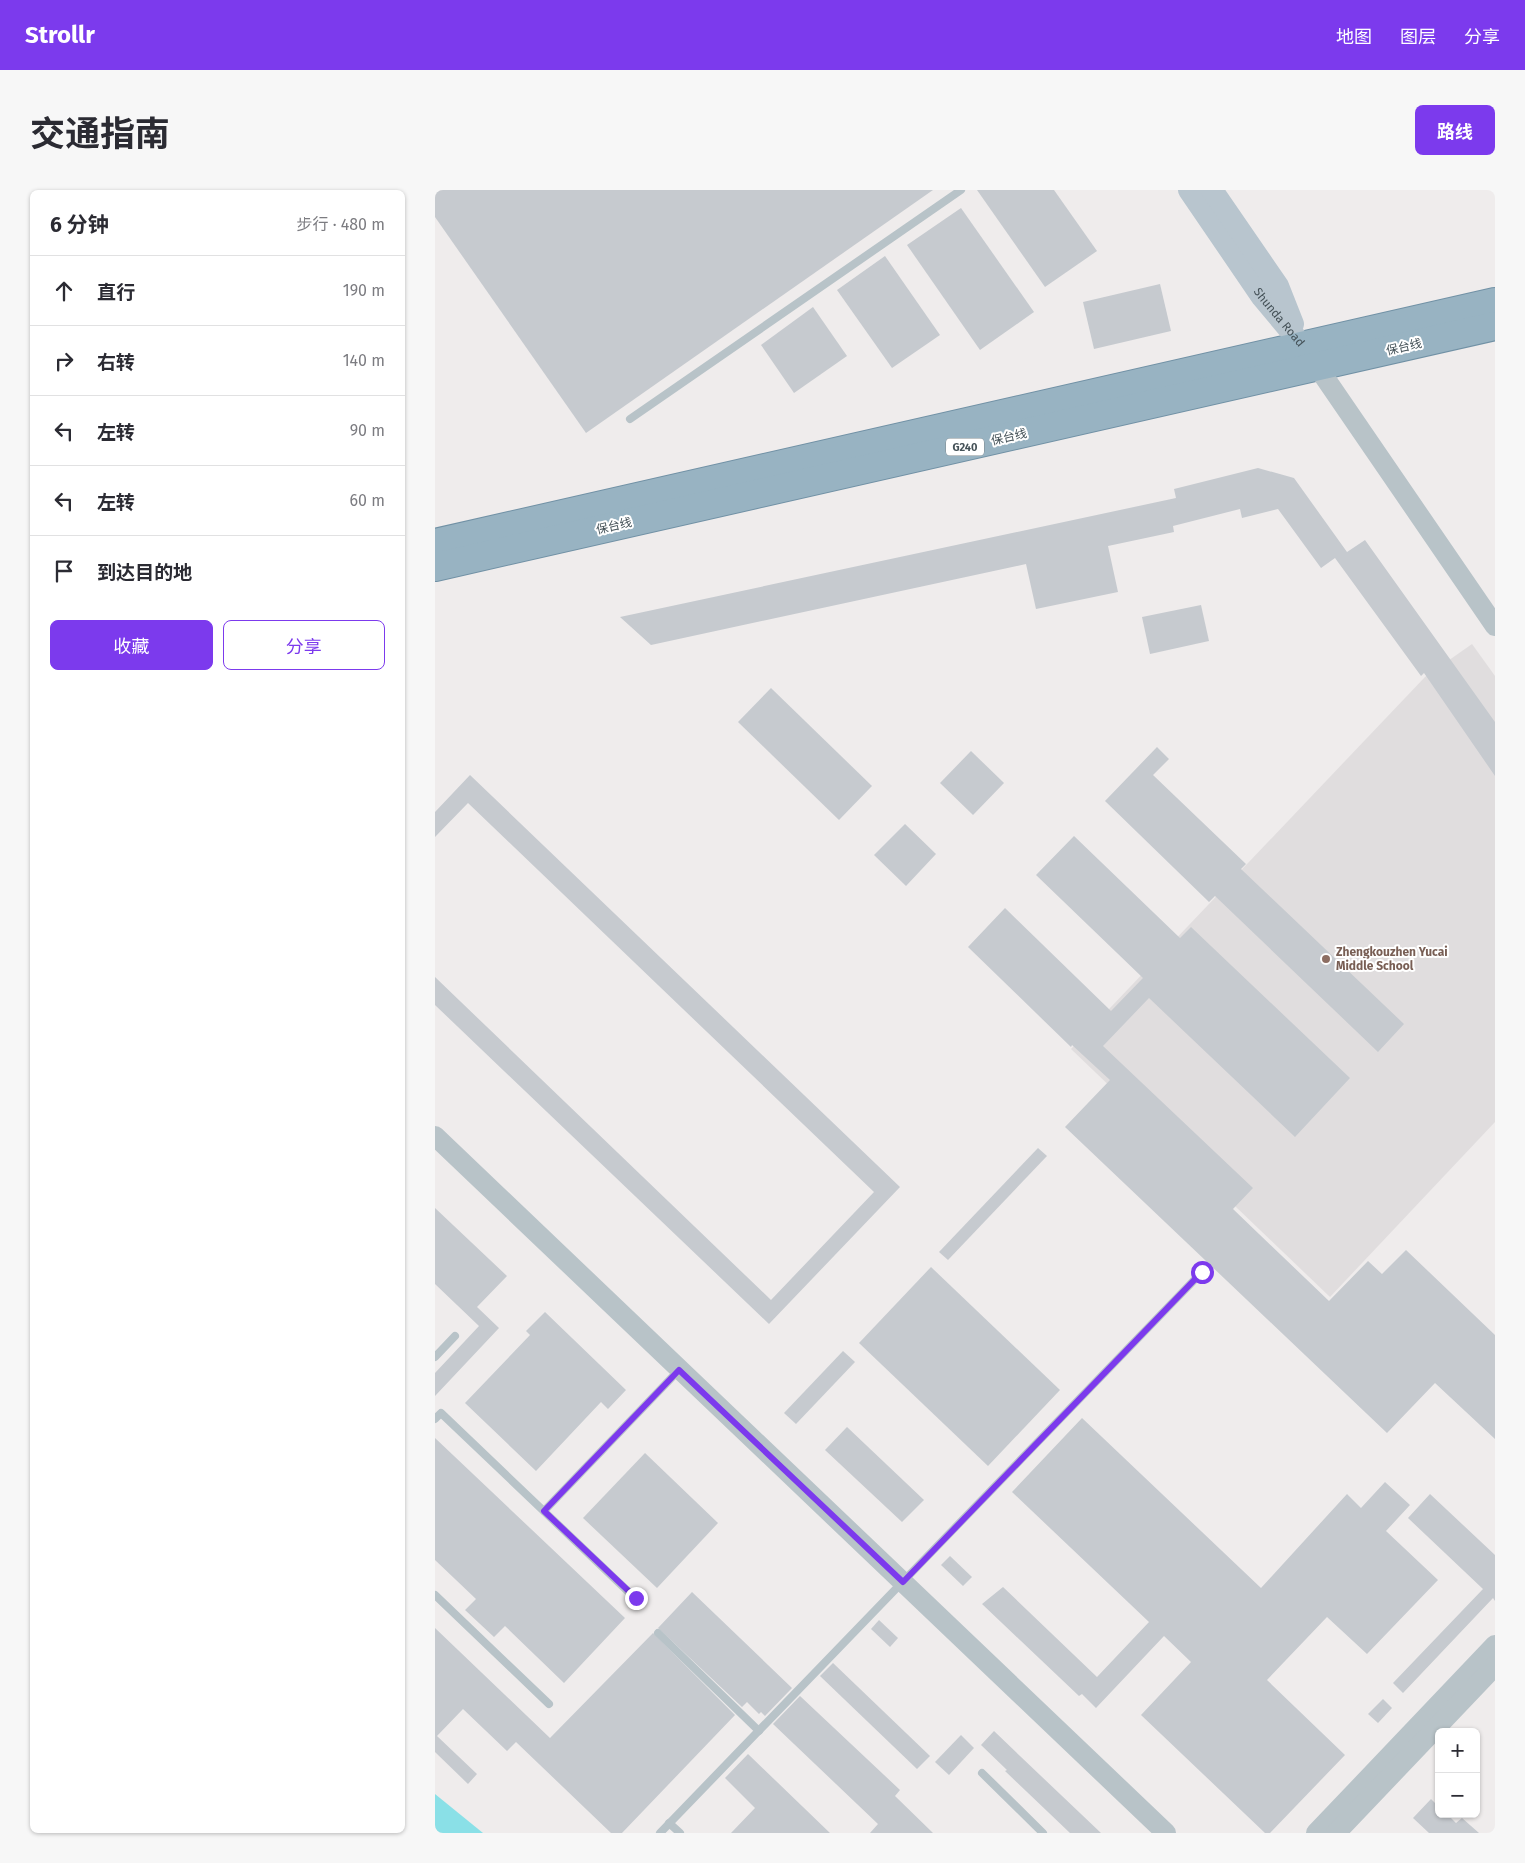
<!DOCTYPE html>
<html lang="zh">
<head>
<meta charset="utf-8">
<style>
  body { margin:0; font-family:"Fira Sans","Noto Sans SC",sans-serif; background:#f7f7f7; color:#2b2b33 }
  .controls { position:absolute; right:15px; bottom:15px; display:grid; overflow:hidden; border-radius:8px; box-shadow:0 1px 4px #0004 }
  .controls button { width:45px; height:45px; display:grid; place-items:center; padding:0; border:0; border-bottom:1px solid #e1e1e2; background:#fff; color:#2b2b33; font:25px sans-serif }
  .stop { position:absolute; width:15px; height:15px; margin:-11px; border:4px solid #7c3aed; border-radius:50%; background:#fff }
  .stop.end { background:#7c3aed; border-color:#fff; box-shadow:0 1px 5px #0008 }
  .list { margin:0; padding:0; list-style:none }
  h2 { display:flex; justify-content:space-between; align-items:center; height:65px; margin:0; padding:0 20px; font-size:21px }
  h2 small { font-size:16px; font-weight:400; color:#7c7c81 }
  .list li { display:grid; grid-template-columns:32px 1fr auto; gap:15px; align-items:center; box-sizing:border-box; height:70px; padding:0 20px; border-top:1px solid #e1e1e2 }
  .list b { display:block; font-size:19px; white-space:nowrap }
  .list em { font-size:16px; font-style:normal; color:#7c7c81 }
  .actions { display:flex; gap:10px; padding:15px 20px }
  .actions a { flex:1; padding:11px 0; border:1px solid #7c3aed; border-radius:8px; text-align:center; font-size:18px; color:#7c3aed }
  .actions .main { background:#7c3aed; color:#fff }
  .icon { flex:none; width:28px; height:28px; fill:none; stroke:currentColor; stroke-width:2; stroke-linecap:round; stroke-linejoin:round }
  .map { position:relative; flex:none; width:1060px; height:1643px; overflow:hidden; border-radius:8px }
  header { display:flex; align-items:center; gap:30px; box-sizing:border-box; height:70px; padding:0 25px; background:#7c3aed; color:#fff }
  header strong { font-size:24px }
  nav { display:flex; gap:28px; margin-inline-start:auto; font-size:18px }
  .intro { display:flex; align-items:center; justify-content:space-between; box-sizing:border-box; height:120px; padding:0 30px }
  h1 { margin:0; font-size:35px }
  .button { padding:12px 22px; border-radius:8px; background:#7c3aed; color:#fff; font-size:18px; font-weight:700 }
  main { display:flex; gap:30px; padding:0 30px }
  aside { flex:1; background:#fff; border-radius:8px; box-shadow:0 1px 4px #0004 }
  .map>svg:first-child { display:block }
</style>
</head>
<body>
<header>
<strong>Strollr</strong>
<nav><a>地图</a><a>图层</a><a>分享</a></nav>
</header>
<div class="intro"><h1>交通指南</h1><a class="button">路线</a></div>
<main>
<aside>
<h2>6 分钟<small>步行 · 480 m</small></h2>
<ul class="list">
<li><svg class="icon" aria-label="ahead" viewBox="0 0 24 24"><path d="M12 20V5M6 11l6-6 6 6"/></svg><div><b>直行</b></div><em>190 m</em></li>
<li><svg class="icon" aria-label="right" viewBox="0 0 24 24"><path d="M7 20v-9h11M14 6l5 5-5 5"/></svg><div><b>右转</b></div><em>140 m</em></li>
<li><svg class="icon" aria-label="left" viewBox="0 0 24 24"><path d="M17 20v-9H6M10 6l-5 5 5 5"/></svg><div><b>左转</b></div><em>90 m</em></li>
<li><svg class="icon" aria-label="left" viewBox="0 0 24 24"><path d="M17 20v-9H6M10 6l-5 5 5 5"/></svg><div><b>左转</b></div><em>60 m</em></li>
<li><svg class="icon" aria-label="arrive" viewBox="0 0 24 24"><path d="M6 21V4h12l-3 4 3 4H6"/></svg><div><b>到达目的地</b></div></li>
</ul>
<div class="actions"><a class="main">收藏</a><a>分享</a></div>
</aside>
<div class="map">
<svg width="1060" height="1643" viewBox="0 0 1060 1643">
  <rect width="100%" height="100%" fill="#efecec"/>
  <polygon fill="#e0ddde" points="1037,454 1060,486 1060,932 895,1107 636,859 990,487"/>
  <polygon fill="#8ae0e7" points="0,1604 48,1643 0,1643"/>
  <g fill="#c6cacf">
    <polygon points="0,0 498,0 151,243 0,27"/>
    <polygon points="542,0 619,0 662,61 610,97"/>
    <polygon points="526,18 599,122 545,160 472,55"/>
    <polygon points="450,66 505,145 457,178 402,100"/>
    <polygon points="725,94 736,141 659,159 648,112"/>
    <polygon points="378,117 412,166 359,203 326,155"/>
    <polygon points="823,278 859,288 912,362 930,350 1060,532 1060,586 989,483 986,486 900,368 886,378 843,319 807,328 805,319 738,336 739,342 673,356 683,402 601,419 591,374 216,455 185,427 741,308 739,299"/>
    <polygon points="766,415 774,451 715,464 707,427"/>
    <polygon points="336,498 437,596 404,630 303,532"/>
    <polygon points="722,557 734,569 718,585 811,674 806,679 969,834 943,862 780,706 774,712 670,611"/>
    <polygon points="536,561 569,593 538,625 505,593"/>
    <polygon points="35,585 465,997 334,1134 0,815 0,787 336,1110 439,1002 33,613 0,647 0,622"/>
    <polygon points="470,634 501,664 471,696 439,665"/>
    <polygon points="639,646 745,748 756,737 915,888 860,947 714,808 668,856 818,998 798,1019 894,1111 933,1071 947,1084 971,1060 1060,1145 1060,1249 1000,1193 952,1243 630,937 675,890 637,855 636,857 533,757 570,718 676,821 708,788 601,685"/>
    <polygon points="603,958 612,966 513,1070 504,1062"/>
    <polygon points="0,1018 72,1086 42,1117 64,1138 0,1206 0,1183 44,1136 0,1094"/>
    <polygon points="496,1077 625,1200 553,1276 424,1153"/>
    <polygon points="110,1122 191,1200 173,1219 166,1212 101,1281 30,1213 95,1145 91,1141"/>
    <polygon points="408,1161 420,1172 361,1234 349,1223"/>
    <polygon points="647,1228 826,1398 912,1304 926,1318 950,1292 975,1315 951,1341 1003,1390 932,1464 892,1427 832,1490 910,1565 835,1643 830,1643 706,1525 756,1472 729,1446 661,1518 647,1504 644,1506 547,1414 568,1397 662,1487 714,1432 577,1302"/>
    <polygon points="412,1237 489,1310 467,1332 390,1260"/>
    <polygon points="0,1248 190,1428 129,1493 70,1436 59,1447 30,1420 41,1409 0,1370"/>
    <polygon points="210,1263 283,1333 222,1398 148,1328"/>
    <polygon points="995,1304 1060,1365 1060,1411 1058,1408 968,1503 958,1493 1048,1399 973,1328"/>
    <polygon points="515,1366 537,1387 528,1396 506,1375"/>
    <polygon points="257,1402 357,1498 330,1526 326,1522 324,1524 312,1512 307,1517 223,1438"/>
    <polygon points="444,1430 463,1448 455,1457 436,1439"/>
    <polygon points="0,1438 115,1548 218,1443 300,1525 187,1643 176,1643 81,1552 72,1561 28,1519 2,1546 42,1584 33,1594 0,1562"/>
    <polygon points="398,1473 495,1566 482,1579 385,1486"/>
    <polygon points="365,1506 465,1600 460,1606 498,1643 435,1643 443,1634 338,1534"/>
    <polygon points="948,1509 957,1518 943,1533 933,1524"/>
    <polygon points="559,1541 585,1566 666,1643 635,1643 570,1581 572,1580 546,1555"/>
    <polygon points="526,1545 539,1558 514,1585 500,1572"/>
    <polygon points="313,1564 395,1643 296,1643 320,1618 290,1588"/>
    <polygon points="996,1609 1004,1617 1004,1624 1012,1624 1021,1633 1027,1628 1044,1643 994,1643 978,1628"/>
  </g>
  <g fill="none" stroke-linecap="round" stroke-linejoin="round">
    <g stroke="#7191a5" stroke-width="30">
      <g id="trunk">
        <polyline points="0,353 1060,112"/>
        <polyline points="0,377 1060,136"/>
      </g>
    </g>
    <g stroke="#b8c3c8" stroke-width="8">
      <polyline points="195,229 526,0"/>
      <polyline points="0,1167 20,1146"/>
      <polyline points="0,1229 6,1223 201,1409"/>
      <polyline points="109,1321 244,1180"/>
      <polyline points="0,1405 114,1514"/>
      <polyline points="223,1443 324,1541"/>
      <polyline points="547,1583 608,1643"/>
      <polyline points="234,1633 245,1643"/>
      <polyline points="225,1643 767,1082"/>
    </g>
    <g stroke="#b8c3c8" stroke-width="20">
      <polyline points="875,166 1060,436"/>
      <polyline points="0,946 731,1643"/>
      <polyline points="881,1643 1060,1455"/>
      <polyline points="901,1643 1060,1476"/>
    </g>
    <g stroke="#b8c5ce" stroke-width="22">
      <path id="s1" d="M754,0L827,107L868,156"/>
      <polyline points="777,0 843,96 858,134"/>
    </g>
    <use href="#trunk" stroke="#98b3c2" stroke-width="28"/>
  </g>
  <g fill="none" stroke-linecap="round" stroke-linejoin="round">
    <polyline stroke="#7c3aed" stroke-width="6" points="201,1408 109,1321 244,1180 468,1392 767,1082"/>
  </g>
  <circle fill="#8d6e63" stroke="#fff" stroke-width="2" cx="891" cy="769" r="5"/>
  <g text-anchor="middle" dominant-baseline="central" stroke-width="4" stroke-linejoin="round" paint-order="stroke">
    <rect fill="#fff" stroke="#7d868a" stroke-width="1" x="511" y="248.5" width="38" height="17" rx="4"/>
    <g font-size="11" font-weight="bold" fill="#455258">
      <text x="530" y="257">G240</text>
    </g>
    <g font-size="12" fill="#455258" stroke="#fff">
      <text stroke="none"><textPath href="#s1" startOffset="156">Shunda Road</textPath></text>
      <text transform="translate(969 157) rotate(-13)">保台线</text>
      <text transform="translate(574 247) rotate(-13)">保台线</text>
      <text transform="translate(179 336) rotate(-13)">保台线</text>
    </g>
    <g font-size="12" font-weight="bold" fill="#785e54" stroke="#fff" text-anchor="start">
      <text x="901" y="762">Zhengkouzhen Yucai<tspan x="901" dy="14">Middle School</tspan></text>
    </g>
  </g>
</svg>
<div class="controls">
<button>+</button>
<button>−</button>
</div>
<div class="stop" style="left:767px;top:1082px"></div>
<div class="stop end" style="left:201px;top:1408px"></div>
</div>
</main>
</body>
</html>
